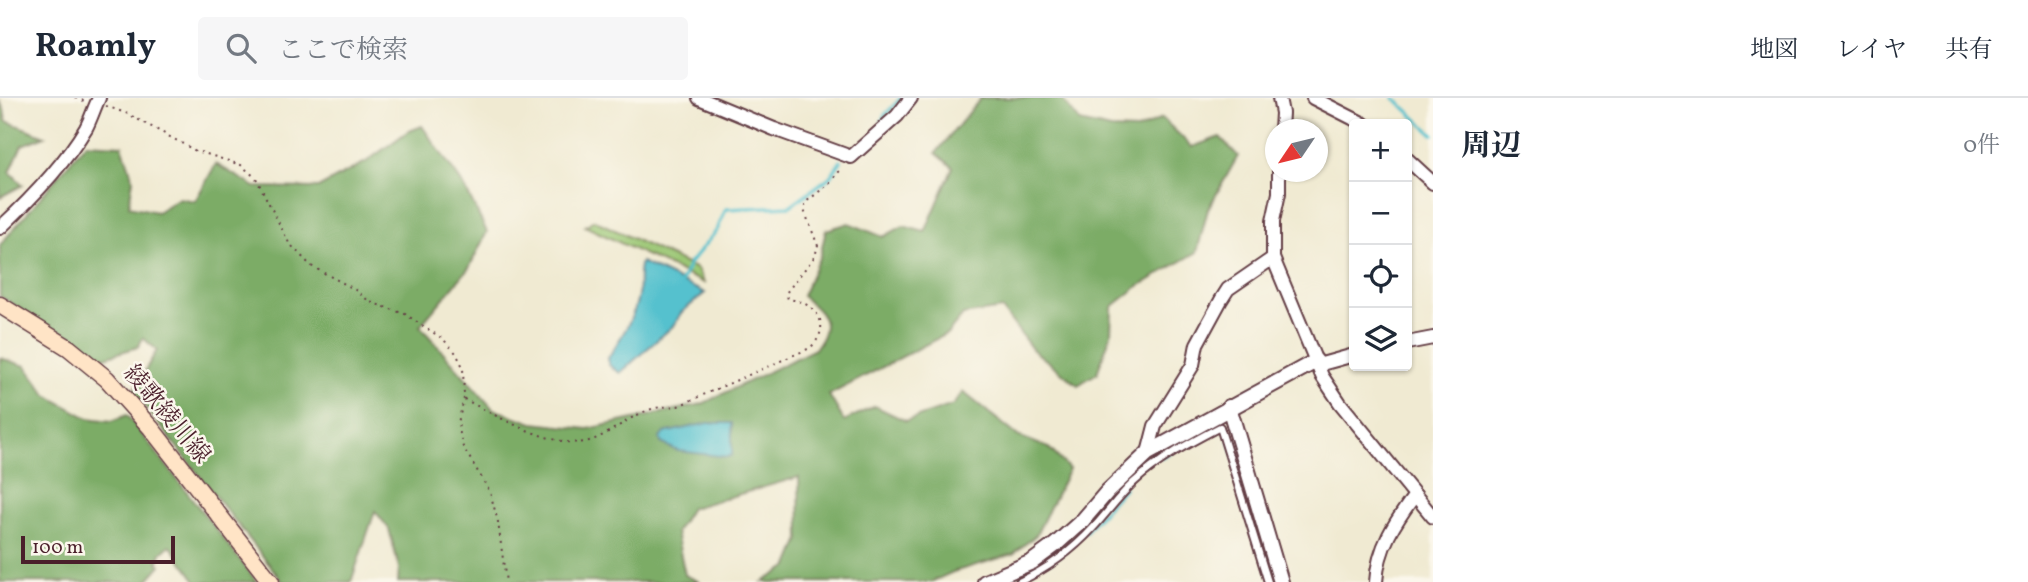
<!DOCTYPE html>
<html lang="ja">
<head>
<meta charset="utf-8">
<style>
  body { margin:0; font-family:Vollkorn,"Noto Serif JP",serif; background:#f6f6f7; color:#1f2937 }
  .controls { position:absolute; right:21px; top:21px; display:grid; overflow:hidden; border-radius:7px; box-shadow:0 2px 5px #0004 }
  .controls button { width:63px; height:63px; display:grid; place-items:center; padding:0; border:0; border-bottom:2px solid #e0e1e3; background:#fff; color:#1f2937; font:35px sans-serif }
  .compass { position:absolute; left:1265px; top:21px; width:63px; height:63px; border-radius:50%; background:#fff; box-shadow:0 2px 5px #0004; rotate:235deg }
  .scale { position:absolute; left:21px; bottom:18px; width:154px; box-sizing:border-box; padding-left:7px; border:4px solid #4a1f2b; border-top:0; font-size:19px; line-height:24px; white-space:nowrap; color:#4a1f2b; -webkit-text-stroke:5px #fbf7ec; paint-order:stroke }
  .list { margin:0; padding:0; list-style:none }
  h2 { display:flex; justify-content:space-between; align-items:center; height:91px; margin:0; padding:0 28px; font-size:30px }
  h2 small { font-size:23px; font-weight:400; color:#747a83 }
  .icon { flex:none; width:38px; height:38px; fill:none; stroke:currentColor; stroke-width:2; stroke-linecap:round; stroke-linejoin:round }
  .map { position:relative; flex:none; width:1433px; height:484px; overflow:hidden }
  header { display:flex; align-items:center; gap:42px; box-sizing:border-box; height:98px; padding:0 35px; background:#fff; border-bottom:2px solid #e0e1e3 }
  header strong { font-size:33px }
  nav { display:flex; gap:38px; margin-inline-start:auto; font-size:24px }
  .search { width:490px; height:63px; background:#f6f6f7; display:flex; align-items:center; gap:18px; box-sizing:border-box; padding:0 24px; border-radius:7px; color:#747a83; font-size:26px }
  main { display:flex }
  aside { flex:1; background:#fff }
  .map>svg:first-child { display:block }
</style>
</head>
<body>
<header>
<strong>Roamly</strong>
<div class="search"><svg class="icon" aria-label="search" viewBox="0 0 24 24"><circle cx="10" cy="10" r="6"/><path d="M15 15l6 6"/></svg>ここで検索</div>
<nav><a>地図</a><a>レイヤ</a><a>共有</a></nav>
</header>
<main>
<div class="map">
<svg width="1433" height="484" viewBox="0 0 1433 484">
  <rect width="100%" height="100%" fill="#fbf7ec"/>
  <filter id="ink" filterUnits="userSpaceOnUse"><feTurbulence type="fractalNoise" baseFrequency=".0143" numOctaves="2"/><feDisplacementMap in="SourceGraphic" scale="14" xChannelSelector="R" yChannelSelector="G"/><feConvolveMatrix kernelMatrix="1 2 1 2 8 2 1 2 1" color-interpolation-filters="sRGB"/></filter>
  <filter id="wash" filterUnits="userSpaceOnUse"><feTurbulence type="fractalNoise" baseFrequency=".00686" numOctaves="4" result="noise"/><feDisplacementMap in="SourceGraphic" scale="28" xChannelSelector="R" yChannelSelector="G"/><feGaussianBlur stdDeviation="1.57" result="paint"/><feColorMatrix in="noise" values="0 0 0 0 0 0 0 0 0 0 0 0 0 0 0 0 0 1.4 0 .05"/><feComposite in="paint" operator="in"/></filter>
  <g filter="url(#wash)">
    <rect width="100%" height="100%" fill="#f0ead2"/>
    <polygon fill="#9bc775" stroke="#727350" stroke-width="2" points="594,122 697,171 704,185 585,128"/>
    <g fill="#7cac66" stroke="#636648" stroke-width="2">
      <path d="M981,0H1061L1080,24L1111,31L1138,32L1162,20L1192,49L1220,39L1238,58L1208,111L1197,154L1136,190L1112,209L1111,236L1097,275L1078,287L1032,251L1002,211L963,217L948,235L829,297L844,323L875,308L906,323L953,307L963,294L1018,338L1049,350L1069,371L1036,437L1013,456L953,474L931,484H763L789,468L800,441L799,379L691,410L676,434L685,477L700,484H398L399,470L389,431L375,413L351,484H283L133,293L157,252L143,240L138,249L99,261L0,198V147L86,45L122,47L133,81L129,108L157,114L179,100L195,103L216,66L255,89L318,90L366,64L407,34L422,28L464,88L487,134L469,170L420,228L493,311L533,325L588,331L702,306L815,251C834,225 824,216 802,198L820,158L826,132L849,125L883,139L903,128L925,134L953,69L936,55Z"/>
      <polygon points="0,4 4,11 6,23 45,38 22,47 10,74 23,87 0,99"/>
      <polygon points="0,260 26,268 47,297 88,320 112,323 127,317 257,484 197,484 170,447 161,455 158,464 161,467 146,484 0,484"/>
    </g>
    <g fill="#55c1ce" stroke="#50707c" stroke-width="2">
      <path d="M641,164L705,195L681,215L675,226L620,275L609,267L608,260C620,241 634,221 638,198C640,187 637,174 641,164Z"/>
      <polygon points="708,325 732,325 732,357 728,359 678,353 661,345 660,340 664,335"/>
    </g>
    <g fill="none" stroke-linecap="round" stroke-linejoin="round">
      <g stroke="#55c1ce" stroke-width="3.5">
        <polyline points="1394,0 1433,36"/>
        <polyline points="882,23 884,18 901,0"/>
        <polyline points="680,187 689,166 717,132 726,111 790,108 830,79 841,63"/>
        <polyline points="1219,324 1223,323 1225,326 1273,484"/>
        <polyline points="1162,359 1212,327"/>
        <polyline points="1085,434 1124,390"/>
        <polyline points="1050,463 1066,451"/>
        <polyline points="1011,484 1019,481"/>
      </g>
    </g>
  </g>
  <g filter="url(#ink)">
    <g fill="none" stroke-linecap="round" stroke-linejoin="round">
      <g stroke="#633d44" stroke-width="10">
        <path id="service" d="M1019,484C1047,471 1072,453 1093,430C1107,415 1118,399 1133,385C1159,361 1189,345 1220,329L1268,484"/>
      </g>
      <g stroke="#633d44" stroke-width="16">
        <g id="minor">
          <polyline points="699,0 774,31 851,59 897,18 911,0"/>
          <polyline points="1279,0 1282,15 1281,32"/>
          <polyline points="1313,0 1364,26"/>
          <polyline points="1407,61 1433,85"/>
          <polyline points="1279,74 1279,95 1273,123 1273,160 1322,278 1340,305 1433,419"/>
          <path d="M0,130C31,101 64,67 86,30C91,21 94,10 99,0"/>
          <polyline points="1407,245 1433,240"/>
          <polyline points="1318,267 1354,257"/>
          <polyline points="1148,355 1155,328 1193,267 1197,246 1221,202 1228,191 1273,160"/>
          <path d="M1376,484C1378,449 1395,424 1415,397"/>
        </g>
      </g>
      <g stroke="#633d44" stroke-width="18">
        <g id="tertiary">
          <polyline points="1229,309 1281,484"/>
          <polyline points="985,484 1032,464 1055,447 1083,422 1107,394 1148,355 1316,263"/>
        </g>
      </g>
      <g stroke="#633d44" stroke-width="19">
        <polyline id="secondary" points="0,207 69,250 107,281 151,330 271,484"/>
      </g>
      <g stroke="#633d44" stroke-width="2" stroke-dasharray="2 5" stroke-linecap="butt">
        <polyline points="75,0 84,3"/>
        <polyline points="106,8 128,16 194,52 241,67 256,80 289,145 311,168 354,191 370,204 405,216 443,241 456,255 463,269 464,300 458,325 462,347 490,394 498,424 506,484"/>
        <path d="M464,301C493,316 560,355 592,342C614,334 633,315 656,310C663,308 671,309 678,308L810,250C834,228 816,204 788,201L786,195L815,158L818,148L804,112L806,104L830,85L842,70"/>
      </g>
      <use href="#service" stroke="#fff" stroke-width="6"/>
      <use href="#minor" stroke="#fff" stroke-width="12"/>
      <use href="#tertiary" stroke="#fff" stroke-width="14"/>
      <use href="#secondary" stroke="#ffe4c6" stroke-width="16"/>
    </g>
  </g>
  <g text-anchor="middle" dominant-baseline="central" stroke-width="5" stroke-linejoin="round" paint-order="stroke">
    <g font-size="24" fill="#4a1f2b" stroke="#fbf7ec">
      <text transform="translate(166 317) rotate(50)">綾歌綾川線</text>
    </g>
  </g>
</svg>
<div class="controls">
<button>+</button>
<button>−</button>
<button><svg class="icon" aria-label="locate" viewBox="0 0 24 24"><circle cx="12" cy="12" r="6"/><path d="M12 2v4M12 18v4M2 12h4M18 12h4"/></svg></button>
<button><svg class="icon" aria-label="layers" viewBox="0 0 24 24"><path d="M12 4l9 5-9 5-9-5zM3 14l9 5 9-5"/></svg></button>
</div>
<svg class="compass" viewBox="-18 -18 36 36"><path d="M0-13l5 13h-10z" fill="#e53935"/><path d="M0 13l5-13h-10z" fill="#747a83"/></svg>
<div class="scale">100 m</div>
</div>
<aside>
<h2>周辺<small>0件</small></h2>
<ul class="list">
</ul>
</aside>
</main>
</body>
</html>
